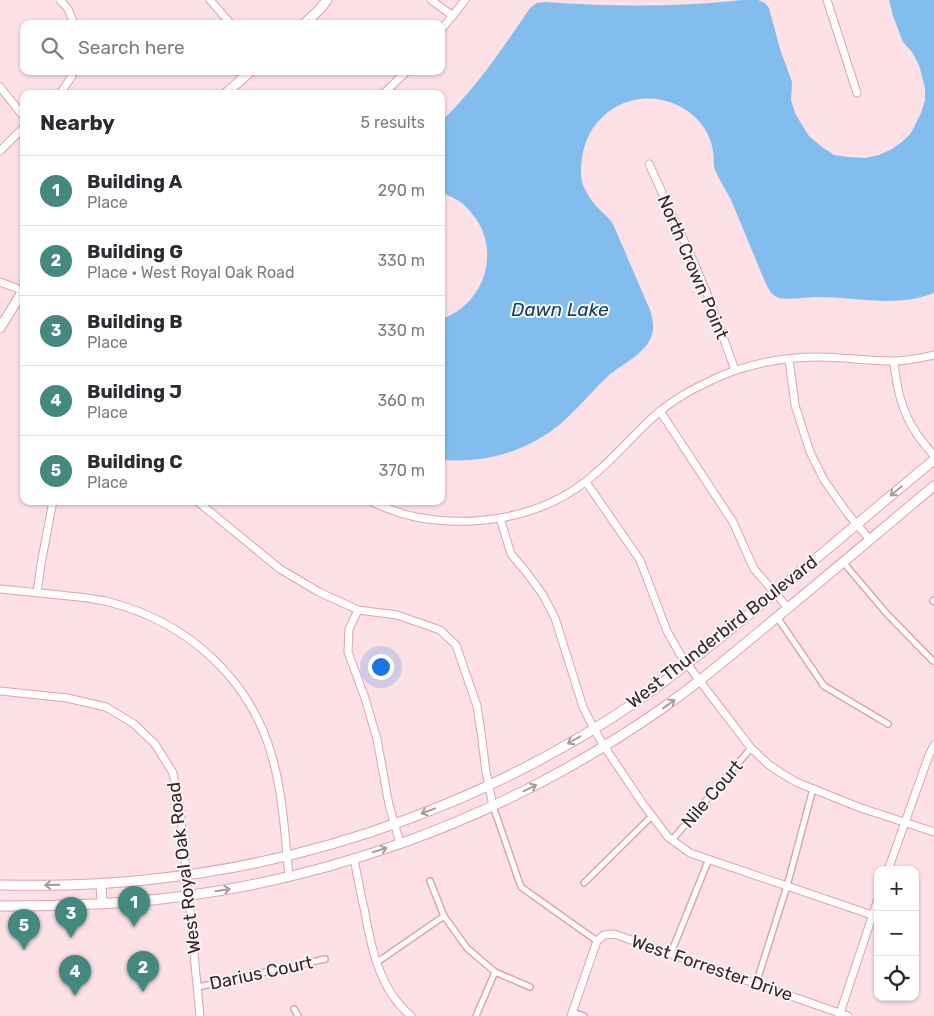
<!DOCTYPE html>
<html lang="en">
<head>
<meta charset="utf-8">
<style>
  body { margin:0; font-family:Rubik,sans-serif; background:#f2f2f3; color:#2b2b33 }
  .controls { position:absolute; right:15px; bottom:15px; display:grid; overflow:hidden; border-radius:10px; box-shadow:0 1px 4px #0004 }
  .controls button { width:45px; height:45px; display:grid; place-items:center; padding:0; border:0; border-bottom:1px solid #e1e1e2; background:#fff; color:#2b2b33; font:25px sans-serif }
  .you { position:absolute; left:380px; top:666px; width:18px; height:18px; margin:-12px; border:4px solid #fff; border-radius:50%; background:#1a73e8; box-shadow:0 0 0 8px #1a73e833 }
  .badge { display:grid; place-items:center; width:32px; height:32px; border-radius:50%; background:#448980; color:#fff; font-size:16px; font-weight:700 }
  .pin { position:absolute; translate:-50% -41px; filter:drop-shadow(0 1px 2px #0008) }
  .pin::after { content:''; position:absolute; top:26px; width:18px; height:15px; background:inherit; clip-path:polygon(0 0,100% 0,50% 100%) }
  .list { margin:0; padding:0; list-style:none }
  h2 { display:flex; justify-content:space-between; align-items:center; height:65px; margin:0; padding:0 20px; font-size:21px }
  h2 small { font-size:16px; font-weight:400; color:#7c7c81 }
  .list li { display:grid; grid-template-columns:32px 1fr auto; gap:15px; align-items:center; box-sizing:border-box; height:70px; padding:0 20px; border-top:1px solid #e1e1e2 }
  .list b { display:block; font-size:19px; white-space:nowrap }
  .list p { margin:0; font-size:16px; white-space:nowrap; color:#7c7c81 }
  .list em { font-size:16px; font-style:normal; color:#7c7c81 }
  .icon { flex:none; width:28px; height:28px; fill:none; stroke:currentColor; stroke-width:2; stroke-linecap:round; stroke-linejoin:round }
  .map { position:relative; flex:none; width:934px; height:1016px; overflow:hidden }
  .search { position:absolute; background:#fff; box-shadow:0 1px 4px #0004; left:20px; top:20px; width:425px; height:55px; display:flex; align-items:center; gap:12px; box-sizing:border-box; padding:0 18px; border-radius:10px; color:#7c7c81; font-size:19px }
  .panel { position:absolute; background:#fff; box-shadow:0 1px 4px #0004; left:20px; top:90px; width:425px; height:415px; border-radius:10px }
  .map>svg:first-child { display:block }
</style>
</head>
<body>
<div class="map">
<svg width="934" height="1016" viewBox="0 0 934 1016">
  <rect width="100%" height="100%" fill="#fde1e7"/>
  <path fill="#83bded" d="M743,0H758L765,3L769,8L780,49L792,82L791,100L795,113L802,125L809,136L822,147L834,155L848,157L865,158L879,155L892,149L903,141L911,133L921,113L925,100V88L919,65L912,52L903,42L893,16L889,0H934V293C896,308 857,297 818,297C809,297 787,300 779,298C772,296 769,290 766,284C754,256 743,228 731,200C726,190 719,180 715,170C713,164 714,157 713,151C711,138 705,127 696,118C657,81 595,99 583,152C581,162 580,172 582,182C585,191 591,201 598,208C603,214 609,217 613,224L650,310C654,322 655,332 648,343C638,358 620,365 607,377C583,400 564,427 533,442C503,458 475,462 441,460V319C482,306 501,255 476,219C471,212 465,204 457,200C451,196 446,196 441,190V122C476,88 503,48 530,8L537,3L545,2C611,7 677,7 743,0Z"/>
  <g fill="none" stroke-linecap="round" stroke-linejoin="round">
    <g stroke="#e3a1b0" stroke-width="8">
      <g id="pedestrian">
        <polyline points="843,562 887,614 933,661"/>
        <polyline points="933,601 934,600"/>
        <polyline points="777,617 824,686 888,724"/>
        <polyline points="493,806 521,887 597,941"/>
        <polyline points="672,840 751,748"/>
        <polyline points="430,881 444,916 467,948 495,972 530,987"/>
        <polyline points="584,883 652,816"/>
        <polyline points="671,953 709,859"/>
        <polyline points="376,963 444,916"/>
        <polyline points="756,984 787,886 813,789"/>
        <polyline points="198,987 325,959"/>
        <polyline points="294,1009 298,1016"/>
        <polyline points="572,1012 584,1016"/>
        <polyline points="476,1016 495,972"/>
      </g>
    </g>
    <g stroke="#e3a1b0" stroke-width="9">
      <g id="minor">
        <polyline points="60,0 68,9 74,24"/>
        <polyline points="210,0 231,24"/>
        <polyline points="431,0 453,16"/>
        <polyline points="827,0 857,93"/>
        <polyline points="441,30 465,0"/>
        <polyline points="0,87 24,117"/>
        <polyline points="60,94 72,76 73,71"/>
        <polyline points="383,94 407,71"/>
        <polyline points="0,151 24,127"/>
        <polyline points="649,164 695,265 710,301 735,370"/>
        <polyline points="0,282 24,291"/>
        <polyline points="789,359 795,405 810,452 824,480 848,514 870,540"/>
        <path d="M894,361C896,386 901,410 915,431C920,440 928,448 934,456"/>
        <polyline points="660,411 733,522 754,569 788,608"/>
        <polyline points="586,482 640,560 667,631 680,654 699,680 751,748 768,764 781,773 796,782 858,807 934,832"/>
        <polyline points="197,501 280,569 319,592 358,610 397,615 440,630 456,645 477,706 481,732 486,772 493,806"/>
        <path d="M370,501C385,508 400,514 416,517C473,528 539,518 585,482C613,461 633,434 659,412C679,395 711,379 736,370C761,362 790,357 817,357C842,357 868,361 893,361C907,361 920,358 934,355"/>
        <polyline points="500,518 511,554 527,573 543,595 555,618 583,707 594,729 604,746 643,804 668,837 690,853 872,915"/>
        <path d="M0,589C20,591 40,593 60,595C77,597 93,598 109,602C188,622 252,680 273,760C283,797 285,837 289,876"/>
        <polyline points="37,593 41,564 53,501"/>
        <polyline points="358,610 349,629 348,652 365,698 377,739 389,805 400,843"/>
        <polyline points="0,691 67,698 106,707 134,724 155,744 173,773 180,809 200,1016"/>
        <path d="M354,858C357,875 360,891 364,908C371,947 379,989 411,1016"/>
        <polyline points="888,870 929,755 934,745"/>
        <polyline points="571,1016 597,941 604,935 614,934 848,1016"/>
        <polyline points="839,1016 878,899"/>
      </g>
    </g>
    <g stroke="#e3a1b0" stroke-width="11">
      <g id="tertiary">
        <polyline points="304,24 320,9 327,0"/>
        <polyline points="225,94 251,71"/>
        <polyline points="0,328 24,289"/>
        <polyline points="101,884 102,904"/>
        <path d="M0,885C51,886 103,885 154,879C325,861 495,798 637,701C672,677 705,650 738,623C804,570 868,514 934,460"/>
        <path d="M0,906C57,906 113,905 169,898C328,879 484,823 619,737C636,726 652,716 668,704C704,679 737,650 771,622C826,577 880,531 934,486"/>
      </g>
    </g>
    <use href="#pedestrian" stroke="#fff" stroke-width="5"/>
    <use href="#minor" stroke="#fff" stroke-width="7"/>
    <use href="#tertiary" stroke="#fff" stroke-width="9"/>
  </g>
  <defs><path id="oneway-shaft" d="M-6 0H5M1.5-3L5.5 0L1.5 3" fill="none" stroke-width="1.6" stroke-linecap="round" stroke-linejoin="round" transform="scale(1.25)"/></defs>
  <g stroke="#a79c9e">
    <use href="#oneway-shaft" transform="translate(896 491) rotate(140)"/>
    <use href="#oneway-shaft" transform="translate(669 704) rotate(-36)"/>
    <use href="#oneway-shaft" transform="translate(574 740) rotate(150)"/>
    <use href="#oneway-shaft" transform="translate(530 788) rotate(-27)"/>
    <use href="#oneway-shaft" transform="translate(428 811) rotate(159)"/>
    <use href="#oneway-shaft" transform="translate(380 850) rotate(-18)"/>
    <use href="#oneway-shaft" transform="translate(52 885) rotate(179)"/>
    <use href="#oneway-shaft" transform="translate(223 890) rotate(-10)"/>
  </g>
  <g text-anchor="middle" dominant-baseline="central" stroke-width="4" stroke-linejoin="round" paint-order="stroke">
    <g font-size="18" fill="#3c2228" stroke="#f7f7f7">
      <text transform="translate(693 267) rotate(67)">North Crown Point</text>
      <text transform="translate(722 632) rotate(-38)">West Thunderbird Boulevard</text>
      <text transform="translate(712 794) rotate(-49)">Nile Court</text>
      <text transform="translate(184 868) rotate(-97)">West Royal Oak Road</text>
      <text transform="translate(712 968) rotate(19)">West Forrester Drive</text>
      <text transform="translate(261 973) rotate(-12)">Darius Court</text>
    </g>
    <g font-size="19" font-style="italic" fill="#154161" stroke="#f7f7f7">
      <text x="560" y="309">Dawn Lake</text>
    </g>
  </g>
</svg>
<div class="controls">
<button>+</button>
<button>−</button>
<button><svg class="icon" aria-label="locate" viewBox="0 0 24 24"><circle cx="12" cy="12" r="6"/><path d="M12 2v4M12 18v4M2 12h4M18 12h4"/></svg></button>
</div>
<div class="you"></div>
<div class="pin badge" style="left:134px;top:927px">1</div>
<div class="pin badge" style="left:143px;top:992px">2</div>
<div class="pin badge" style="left:71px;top:938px">3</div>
<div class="pin badge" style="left:75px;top:996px">4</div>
<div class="pin badge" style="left:24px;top:950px">5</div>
<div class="search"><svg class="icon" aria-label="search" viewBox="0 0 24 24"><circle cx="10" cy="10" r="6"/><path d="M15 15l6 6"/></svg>Search here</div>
<section class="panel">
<h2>Nearby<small>5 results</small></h2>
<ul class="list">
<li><span class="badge">1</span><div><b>Building A</b><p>Place</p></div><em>290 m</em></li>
<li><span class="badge">2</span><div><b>Building G</b><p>Place · West Royal Oak Road</p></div><em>330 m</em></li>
<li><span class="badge">3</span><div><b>Building B</b><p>Place</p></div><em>330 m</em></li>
<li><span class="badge">4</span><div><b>Building J</b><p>Place</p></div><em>360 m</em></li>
<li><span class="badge">5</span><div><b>Building C</b><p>Place</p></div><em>370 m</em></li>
</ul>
</section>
</div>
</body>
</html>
